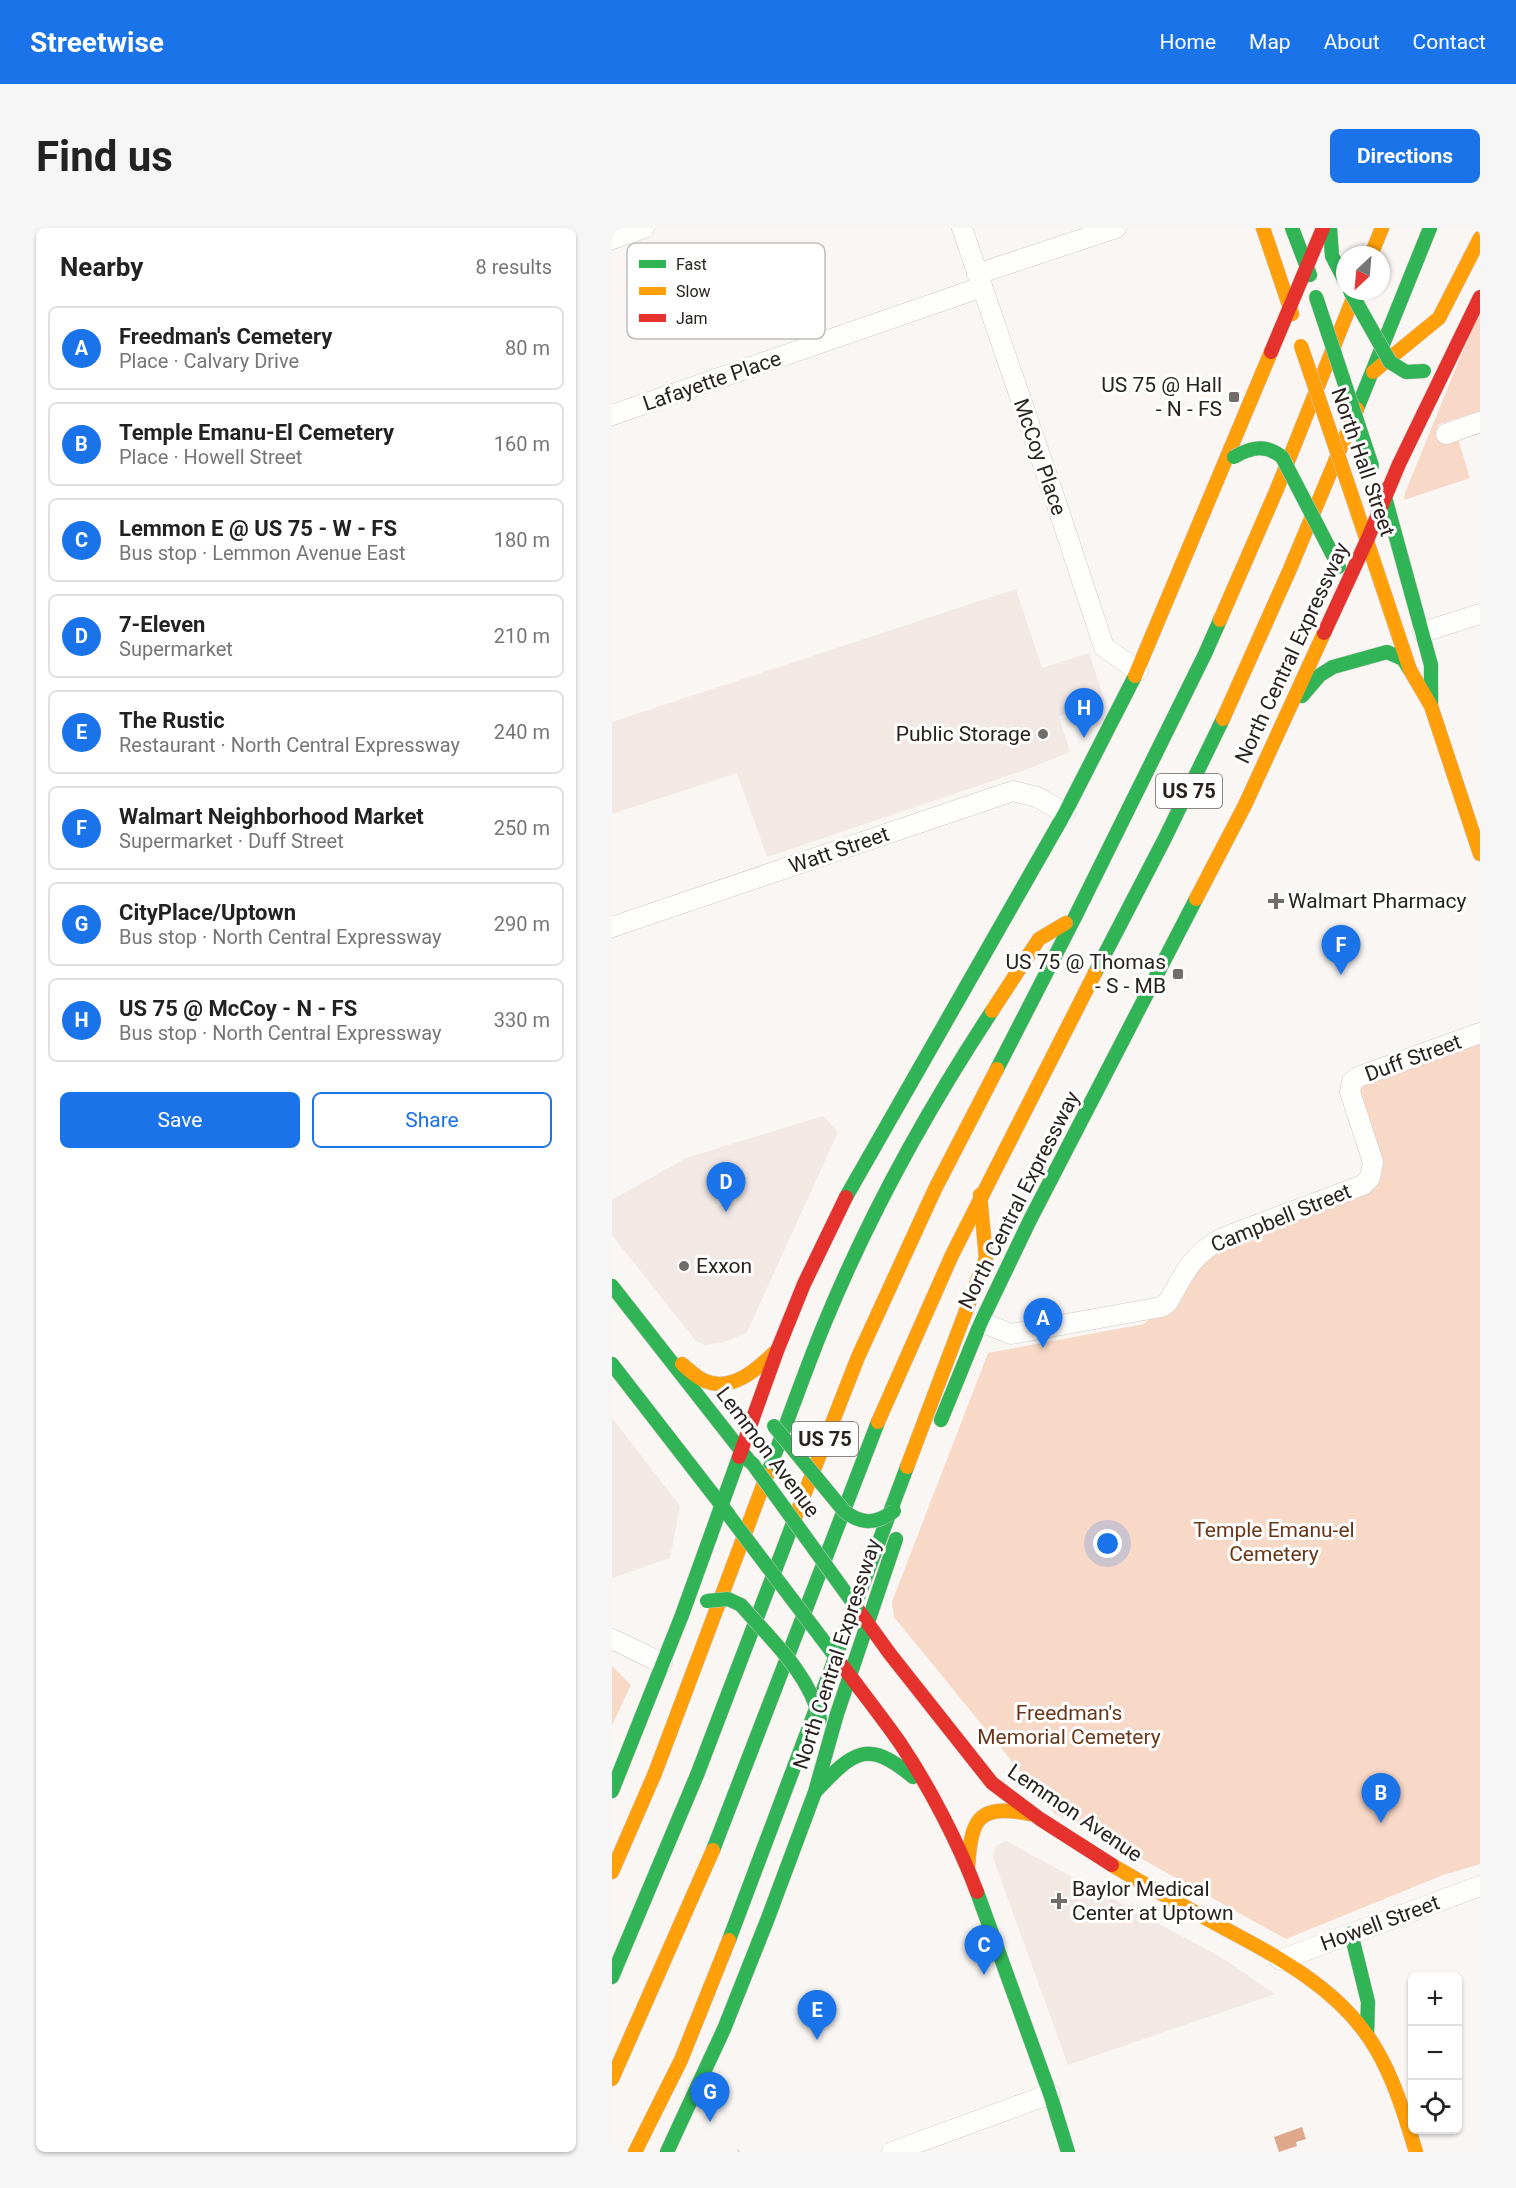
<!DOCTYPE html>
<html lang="en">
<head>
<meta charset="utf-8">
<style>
  body { margin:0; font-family:Roboto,sans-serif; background:#f6f6f6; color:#222 }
  .controls { position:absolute; right:18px; bottom:18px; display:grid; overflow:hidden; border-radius:9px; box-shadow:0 2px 4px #0004 }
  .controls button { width:54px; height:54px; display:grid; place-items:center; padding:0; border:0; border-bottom:2px solid #e0e0e0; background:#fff; color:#222; font:30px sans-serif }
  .compass { position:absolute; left:724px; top:18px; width:54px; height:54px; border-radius:50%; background:#fff; box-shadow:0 2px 4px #0004; rotate:206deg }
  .you { position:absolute; left:496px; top:1316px; width:21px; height:21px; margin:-15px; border:4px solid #fff; border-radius:50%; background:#1a73e8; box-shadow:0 0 0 9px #1a73e833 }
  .badge { display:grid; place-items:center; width:39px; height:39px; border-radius:50%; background:#1a73e8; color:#fff; font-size:20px; font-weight:700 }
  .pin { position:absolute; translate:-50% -50px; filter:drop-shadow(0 2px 3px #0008) }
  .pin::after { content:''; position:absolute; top:32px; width:21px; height:18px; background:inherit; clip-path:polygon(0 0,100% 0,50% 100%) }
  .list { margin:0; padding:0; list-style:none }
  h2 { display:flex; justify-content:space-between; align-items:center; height:78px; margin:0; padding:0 24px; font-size:26px }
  h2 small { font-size:20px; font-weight:400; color:#767676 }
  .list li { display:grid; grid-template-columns:39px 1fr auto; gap:18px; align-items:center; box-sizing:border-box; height:84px; margin:0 12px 12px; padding:0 12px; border:2px solid #e0e0e0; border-radius:9px }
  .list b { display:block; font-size:22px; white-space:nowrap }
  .list p { margin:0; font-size:20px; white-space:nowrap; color:#767676 }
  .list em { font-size:20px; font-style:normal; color:#767676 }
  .actions { display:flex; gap:12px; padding:18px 24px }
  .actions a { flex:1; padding:14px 0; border:2px solid #1a73e8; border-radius:9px; text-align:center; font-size:21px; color:#1a73e8 }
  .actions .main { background:#1a73e8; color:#fff }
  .icon { flex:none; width:33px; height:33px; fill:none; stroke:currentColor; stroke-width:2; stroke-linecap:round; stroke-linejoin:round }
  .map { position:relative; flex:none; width:868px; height:1924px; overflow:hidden; border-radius:9px }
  header { display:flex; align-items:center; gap:36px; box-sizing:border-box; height:84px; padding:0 30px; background:#1a73e8; color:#fff }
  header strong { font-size:28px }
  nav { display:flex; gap:33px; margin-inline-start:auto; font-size:21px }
  .intro { display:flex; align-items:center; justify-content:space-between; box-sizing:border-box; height:144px; padding:0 36px }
  h1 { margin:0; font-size:42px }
  .button { padding:15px 27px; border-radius:9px; background:#1a73e8; color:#fff; font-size:21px; font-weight:700 }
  main { display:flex; gap:36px; padding:0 36px }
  aside { flex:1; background:#fff; border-radius:9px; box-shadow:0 2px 4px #0004 }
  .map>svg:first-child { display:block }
</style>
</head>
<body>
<header>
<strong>Streetwise</strong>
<nav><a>Home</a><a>Map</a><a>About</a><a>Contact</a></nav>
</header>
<div class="intro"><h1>Find us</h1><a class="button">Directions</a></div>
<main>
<aside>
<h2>Nearby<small>8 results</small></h2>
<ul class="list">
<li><span class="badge">A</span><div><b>Freedman's Cemetery</b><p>Place · Calvary Drive</p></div><em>80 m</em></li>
<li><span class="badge">B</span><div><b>Temple Emanu-El Cemetery</b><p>Place · Howell Street</p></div><em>160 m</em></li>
<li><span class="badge">C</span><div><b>Lemmon E @ US 75 - W - FS</b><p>Bus stop · Lemmon Avenue East</p></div><em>180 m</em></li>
<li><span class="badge">D</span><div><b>7-Eleven</b><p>Supermarket</p></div><em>210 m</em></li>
<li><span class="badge">E</span><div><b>The Rustic</b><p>Restaurant · North Central Expressway</p></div><em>240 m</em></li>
<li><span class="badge">F</span><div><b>Walmart Neighborhood Market</b><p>Supermarket · Duff Street</p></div><em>250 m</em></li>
<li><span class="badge">G</span><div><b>CityPlace/Uptown</b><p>Bus stop · North Central Expressway</p></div><em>290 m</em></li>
<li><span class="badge">H</span><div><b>US 75 @ McCoy - N - FS</b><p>Bus stop · North Central Expressway</p></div><em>330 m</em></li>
</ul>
<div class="actions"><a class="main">Save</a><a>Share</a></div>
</aside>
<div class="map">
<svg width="868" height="1924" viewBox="0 0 868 1924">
  <rect width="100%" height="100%" fill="#f9f6f4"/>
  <g fill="#f3e9e4">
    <polygon points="404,361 430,440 477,425 493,473 447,488 458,524 413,542 155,629 125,545 0,586 0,494"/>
    <polygon points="211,888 226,904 135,1104 116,1113 94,1117 84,1113 0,1007 0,972 74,930"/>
    <polygon points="0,1190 68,1278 58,1330 0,1350"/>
    <polygon points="394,1613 612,1731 663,1766 456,1837 381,1630 383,1618"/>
  </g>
  <g fill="#f8d8c7">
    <polygon points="868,81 868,183 825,197 831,214 846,211 858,250 792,272 793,265"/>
    <polygon points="868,809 868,1636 831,1647 674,1711 467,1596 443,1586 282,1389 280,1374 376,1125 532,1096 581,1045 597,1024 758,960 745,859"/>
    <polygon points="0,1438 19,1457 0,1497"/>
  </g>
  <polygon fill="#dfa88a" points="690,1899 694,1911 684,1914 685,1918 667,1924 662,1909"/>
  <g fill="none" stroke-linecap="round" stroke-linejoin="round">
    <g stroke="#cec9c6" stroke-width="21">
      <g id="street">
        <polyline points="350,0 443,271 492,419 526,443"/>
        <polyline points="0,11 32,0"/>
        <polyline points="365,46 504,0"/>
        <polyline points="0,187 370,59"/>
        <polyline points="834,206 868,194"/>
        <polyline points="811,404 868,386"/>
        <polyline points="0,699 401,563 425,569 453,585"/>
        <path d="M369,1094L399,1106L549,1079L556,1074C573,1044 579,1028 610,1010L751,957L758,950L761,934L738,864L740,854L746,849L868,805"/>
        <polyline points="0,1411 50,1435"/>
        <polyline points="668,1732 868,1658"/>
        <polyline points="280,1924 438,1866"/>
      </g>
    </g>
    <g stroke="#cec9c6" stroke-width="15">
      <g id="fast">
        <polyline points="680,0 698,47"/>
        <polyline points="718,0 720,28 733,53"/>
        <polyline points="745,181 818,0"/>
        <polyline points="771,262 819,437 819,476"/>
        <polyline points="690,468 708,447 721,439 775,424 791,431 798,442"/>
        <polyline points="483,745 552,612 611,491"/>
        <polyline points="385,841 463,689 593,426 608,392"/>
        <polyline points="234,969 453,585 523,448"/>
        <polyline points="0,1058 138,1234"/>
        <polyline points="0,1136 117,1287"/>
        <polyline points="329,1192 369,1094 418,992 584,671"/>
        <path d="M155,1247C174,1198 191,1148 211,1099C256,989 315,882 380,783"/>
        <polyline points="0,1563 70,1387 127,1229"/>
        <path d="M204,1563C241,1524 255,1510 301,1549"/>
        <polyline points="101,1622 266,1194"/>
        <polyline points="365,1664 438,1866 456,1924"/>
        <polyline points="739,1705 756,1774 755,1807"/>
        <polyline points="117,1712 295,1239"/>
        <polyline points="0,1749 85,1547 183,1290"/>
        <polyline points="55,1924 112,1801 156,1690 203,1564 225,1486 284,1311"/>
      </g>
    </g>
    <g stroke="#cec9c6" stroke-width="15">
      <g id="slow">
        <polyline points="651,0 680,86"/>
        <polyline points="759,27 770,0"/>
        <polyline points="761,144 827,90 868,10"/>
        <polyline points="740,268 798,442 819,478 868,626"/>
        <polyline points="608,392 665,261 744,63"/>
        <polyline points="523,448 659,124"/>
        <polyline points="611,491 678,341 745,181"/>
        <polyline points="584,671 633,577 712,405"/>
        <polyline points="380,783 427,711 454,695"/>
        <path d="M70,1136C77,1142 84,1149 93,1153C120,1164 144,1142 163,1124"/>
        <polyline points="266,1194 340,1027 483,745"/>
        <polyline points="295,1239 374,1030 368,967"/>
        <polyline points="183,1290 246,1129 323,961 385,841"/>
        <path d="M500,1637C535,1658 572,1678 608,1698C666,1729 730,1762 764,1821C783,1853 793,1889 804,1924"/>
        <path d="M356,1640C359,1592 365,1575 417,1586"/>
        <polyline points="0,1644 43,1545 155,1247"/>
        <polyline points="0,1851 101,1622"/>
        <polyline points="23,1924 69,1832 117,1712"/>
      </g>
    </g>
    <g stroke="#cec9c6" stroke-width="15">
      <g id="jam">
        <polyline points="659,124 711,0"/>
        <polyline points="712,405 756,310 787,236 868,69"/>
        <polyline points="127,1229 165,1123 192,1056 234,969"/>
        <polyline points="247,1383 278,1426 380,1555 428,1591 500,1637"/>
        <path d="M230,1437C249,1463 270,1489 288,1515C317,1558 347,1616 365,1664"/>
      </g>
    </g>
    <use href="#street" stroke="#fefefd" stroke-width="20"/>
    <use href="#fast" stroke="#30b455" stroke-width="14"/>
    <use href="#slow" stroke="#ff9f0a" stroke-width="14"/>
    <use href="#jam" stroke="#e5322d" stroke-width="14"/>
    <polyline stroke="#d5d4d3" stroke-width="1.5" points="126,1922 127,1924"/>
    <g stroke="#cec9c6" stroke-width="15" stroke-linecap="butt">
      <g id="fast-bridge">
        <polyline points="738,63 778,134 794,144 812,143"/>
        <polyline points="704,69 760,238"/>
        <path d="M622,229C639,219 654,216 670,229L727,339"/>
        <path d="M162,1198L232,1283C250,1297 264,1296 282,1283"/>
        <polyline points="140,1235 244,1379"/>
        <polyline points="118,1289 226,1432"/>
        <path d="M95,1373L116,1371L129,1377C159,1412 197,1445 208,1491"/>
      </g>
    </g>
    <g stroke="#cec9c6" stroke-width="15" stroke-linecap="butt">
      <polyline id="slow-bridge" points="689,118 740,268"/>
    </g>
    <use href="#fast-bridge" stroke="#30b455" stroke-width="14"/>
    <use href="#slow-bridge" stroke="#ff9f0a" stroke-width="14"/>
  </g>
  <g fill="#726c6a" stroke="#fff" stroke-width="2">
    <rect x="616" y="163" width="12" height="12" rx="3"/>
    <circle cx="431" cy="506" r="6"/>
    <path d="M661 664h6v6h6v6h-6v6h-6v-6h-6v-6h6z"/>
    <rect x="560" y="740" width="12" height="12" rx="3"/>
    <circle cx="72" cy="1038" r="6"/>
    <path d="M444 1664h6v6h6v6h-6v6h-6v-6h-6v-6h6z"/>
  </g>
  <g text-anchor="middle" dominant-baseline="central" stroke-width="6" stroke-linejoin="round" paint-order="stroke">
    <g fill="#fff" stroke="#696462" stroke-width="1.5">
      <rect x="544" y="546" width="66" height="34" rx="4.5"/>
      <rect x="180" y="1194" width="66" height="34" rx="4.5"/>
    </g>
    <g font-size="20" font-weight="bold" fill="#29221f">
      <text x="577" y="563">US 75</text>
      <text x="213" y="1211">US 75</text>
    </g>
    <g font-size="21" fill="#29221f" stroke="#fff">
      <text transform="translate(100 153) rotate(-19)">Lafayette Place</text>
      <text transform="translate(428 229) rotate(71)">McCoy Place</text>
      <text transform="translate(751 234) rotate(71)">North Hall Street</text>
      <text transform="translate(680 425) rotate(-65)">North Central Expressway</text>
      <text transform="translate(227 622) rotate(-19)">Watt Street</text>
      <text transform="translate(801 830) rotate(-20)">Duff Street</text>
      <text transform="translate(407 972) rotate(-63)">North Central Expressway</text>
      <text transform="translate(669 990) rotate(-22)">Campbell Street</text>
      <text transform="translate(156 1224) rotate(53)">Lemmon Avenue</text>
      <text transform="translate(225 1426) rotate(-72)">North Central Expressway</text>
      <text transform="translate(463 1585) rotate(34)">Lemmon Avenue</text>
      <text transform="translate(768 1695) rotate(-20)">Howell Street</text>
    </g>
    <g font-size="21" fill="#29221f" stroke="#fff" text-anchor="end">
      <text x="610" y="157">US 75 @ Hall<tspan x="610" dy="24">- N - FS</tspan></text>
      <text x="419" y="506">Public Storage</text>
      <text x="676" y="673" text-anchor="start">Walmart Pharmacy</text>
      <text x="554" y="734">US 75 @ Thomas<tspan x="554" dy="24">- S - MB</tspan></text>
      <text x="84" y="1038" text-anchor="start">Exxon</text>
      <text x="460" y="1661" text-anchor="start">Baylor Medical<tspan x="460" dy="24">Center at Uptown</tspan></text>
    </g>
    <g font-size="21" fill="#6a3618" stroke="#fff">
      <text x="662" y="1302">Temple Emanu-el<tspan x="662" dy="24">Cemetery</tspan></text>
      <text x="457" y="1485">Freedman's<tspan x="457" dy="24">Memorial Cemetery</tspan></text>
    </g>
  </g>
  <rect x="15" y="15" width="198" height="96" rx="9" fill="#fff" stroke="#bfbdbc" stroke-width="1.5"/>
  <rect x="27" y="32" width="27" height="8" fill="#30b455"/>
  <rect x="27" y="59" width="27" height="8" fill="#ff9f0a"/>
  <rect x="27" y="86" width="27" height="8" fill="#e5322d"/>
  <g font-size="16" fill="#29221f">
    <text x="64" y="42">Fast</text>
    <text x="64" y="69">Slow</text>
    <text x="64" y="96">Jam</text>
  </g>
</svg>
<div class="controls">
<button>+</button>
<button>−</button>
<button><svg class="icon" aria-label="locate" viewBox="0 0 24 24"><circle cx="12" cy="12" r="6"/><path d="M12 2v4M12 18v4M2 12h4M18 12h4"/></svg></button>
</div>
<svg class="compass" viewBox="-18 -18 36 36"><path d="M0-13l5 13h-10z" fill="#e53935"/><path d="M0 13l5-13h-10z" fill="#767676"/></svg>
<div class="you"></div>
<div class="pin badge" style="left:431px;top:1120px">A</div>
<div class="pin badge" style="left:769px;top:1595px">B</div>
<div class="pin badge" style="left:372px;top:1747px">C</div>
<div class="pin badge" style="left:114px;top:984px">D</div>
<div class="pin badge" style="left:205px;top:1812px">E</div>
<div class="pin badge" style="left:729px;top:747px">F</div>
<div class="pin badge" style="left:98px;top:1894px">G</div>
<div class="pin badge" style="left:472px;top:510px">H</div>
</div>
</main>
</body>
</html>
